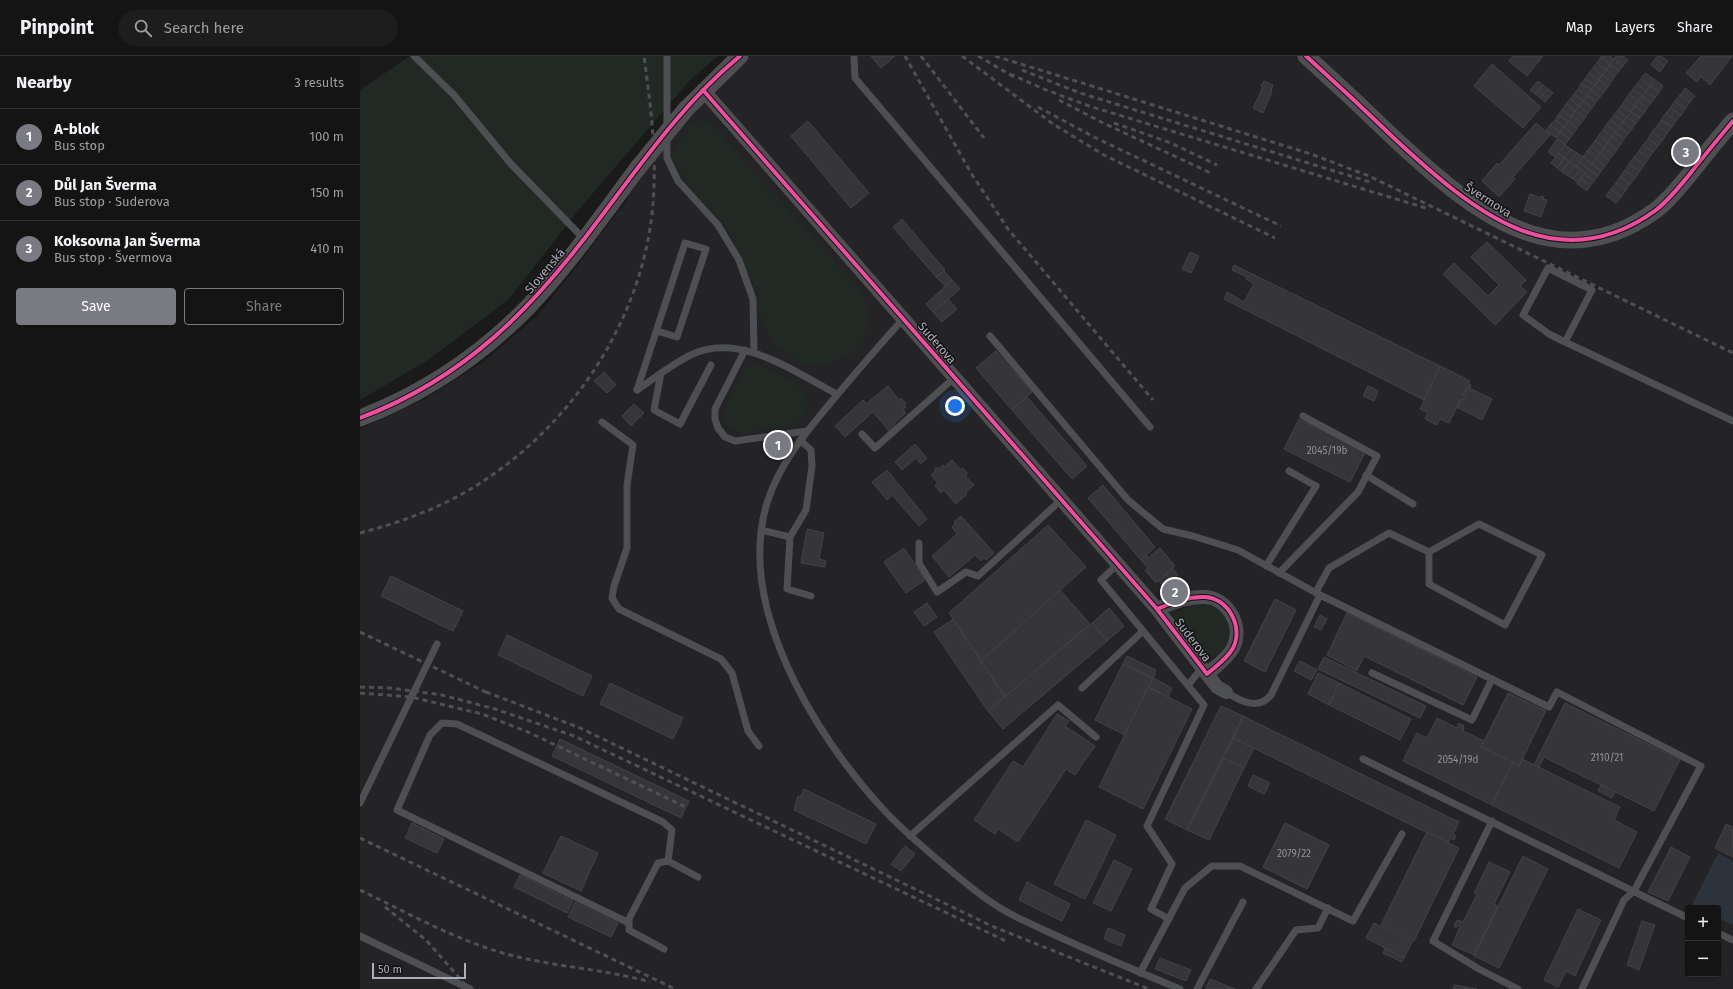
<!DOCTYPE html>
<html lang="en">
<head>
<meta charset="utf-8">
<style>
  body { margin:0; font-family:"Fira Sans",sans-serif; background:#1d1d1d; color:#f1f3f6 }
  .controls { position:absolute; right:12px; bottom:12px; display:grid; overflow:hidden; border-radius:4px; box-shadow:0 1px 3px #0004 }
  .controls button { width:36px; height:36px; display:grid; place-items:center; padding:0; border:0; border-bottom:1px solid #333334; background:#141414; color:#f1f3f6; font:20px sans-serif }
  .scale { position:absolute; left:12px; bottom:10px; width:94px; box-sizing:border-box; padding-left:4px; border:2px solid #acaeba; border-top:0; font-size:11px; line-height:14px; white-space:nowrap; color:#acaeba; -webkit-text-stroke:3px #141416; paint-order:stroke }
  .you { position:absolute; left:595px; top:350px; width:14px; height:14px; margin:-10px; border:3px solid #fff; border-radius:50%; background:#1a73e8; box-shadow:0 0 0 6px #1a73e833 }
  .badge { display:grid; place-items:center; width:26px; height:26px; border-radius:50%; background:#797a82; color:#fff; font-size:13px; font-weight:700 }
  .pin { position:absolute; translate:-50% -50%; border:2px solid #fff; box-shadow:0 1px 4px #0006 }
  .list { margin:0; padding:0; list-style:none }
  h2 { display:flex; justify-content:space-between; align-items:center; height:52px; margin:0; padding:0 16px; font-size:17px }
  h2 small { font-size:13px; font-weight:400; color:#9d9ea0 }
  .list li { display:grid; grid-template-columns:26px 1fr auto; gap:12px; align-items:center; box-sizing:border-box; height:56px; padding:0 16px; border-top:1px solid #333334 }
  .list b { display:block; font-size:15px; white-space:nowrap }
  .list p { margin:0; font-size:13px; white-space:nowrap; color:#9d9ea0 }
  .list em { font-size:13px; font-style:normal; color:#9d9ea0 }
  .actions { display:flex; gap:8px; padding:12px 16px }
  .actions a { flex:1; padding:9px 0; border:1px solid #797a82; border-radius:4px; text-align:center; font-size:14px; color:#797a82 }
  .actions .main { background:#797a82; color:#fff }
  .icon { flex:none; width:22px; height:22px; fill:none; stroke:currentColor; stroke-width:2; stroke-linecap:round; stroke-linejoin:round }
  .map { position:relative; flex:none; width:1373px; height:933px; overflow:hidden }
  header { display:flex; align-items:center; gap:24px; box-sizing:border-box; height:56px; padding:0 20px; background:#141414; border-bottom:1px solid #333334 }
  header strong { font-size:19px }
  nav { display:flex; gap:22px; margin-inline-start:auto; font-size:14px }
  .search { width:280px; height:36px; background:#1d1d1d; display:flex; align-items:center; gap:10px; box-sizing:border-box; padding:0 14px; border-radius:22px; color:#9d9ea0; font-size:15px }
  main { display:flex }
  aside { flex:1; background:#141414 }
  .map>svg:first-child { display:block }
</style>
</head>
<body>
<header>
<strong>Pinpoint</strong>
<div class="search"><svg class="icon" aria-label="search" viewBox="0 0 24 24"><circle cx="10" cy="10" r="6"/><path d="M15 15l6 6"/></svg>Search here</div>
<nav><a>Map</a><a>Layers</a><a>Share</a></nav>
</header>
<main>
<aside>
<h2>Nearby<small>3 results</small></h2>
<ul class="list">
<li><span class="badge">1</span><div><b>A-blok</b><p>Bus stop</p></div><em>100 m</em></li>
<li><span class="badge">2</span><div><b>Důl Jan Šverma</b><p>Bus stop · Suderova</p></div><em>150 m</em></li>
<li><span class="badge">3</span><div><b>Koksovna Jan Šverma</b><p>Bus stop · Švermova</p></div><em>410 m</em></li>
</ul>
<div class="actions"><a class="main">Save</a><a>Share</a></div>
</aside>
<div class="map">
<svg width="1373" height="933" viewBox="0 0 1373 933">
  <rect width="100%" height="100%" fill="#1a1a1a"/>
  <path fill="#242426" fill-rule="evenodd" d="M380,0H1373V933H0V373L67,342L122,307L176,261L204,227L266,145L277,113ZM1328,852H1358V918H1328Z"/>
  <g fill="#222924">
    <polygon points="50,0 358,0 331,23 221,151 149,243 68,304 0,344 0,34"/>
    <polygon points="341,64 351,68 505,240 508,263 502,290 492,298 459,310 440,306 415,290 402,265 396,234 369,174 334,137 311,100 330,70"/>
    <polygon points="391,309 402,310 443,332 447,347 445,361 435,369 378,377 365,369 362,363 364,352 384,314"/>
    <path d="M843,547C847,548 852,549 855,551C873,563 875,591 853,600L847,599L843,597L814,563L816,556L820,554Z"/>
  </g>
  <polygon fill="#2d333c" points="1358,797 1373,805 1373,869 1358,862 1358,852 1338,852 1332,849"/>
  <g fill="#363638" stroke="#424346">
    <polygon points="511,0 535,0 521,12"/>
    <polygon points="1153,0 1183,0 1167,20 1149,5"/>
    <polygon points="1242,0 1250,0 1254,3 1250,8 1241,1"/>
    <polygon points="1256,0 1263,0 1268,4 1263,10 1254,3"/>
    <polygon points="1298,0 1301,0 1308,5 1304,10 1295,3"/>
    <polygon points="1341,0 1372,0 1350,29 1341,21 1337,26 1326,17"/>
    <polygon points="1241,1 1250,8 1246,14 1237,7"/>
    <polygon points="1254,3 1263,10 1259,15 1250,9"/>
    <polygon points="1295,3 1304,10 1300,16 1291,9"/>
    <polygon points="1237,7 1246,14 1242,19 1233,12"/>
    <polygon points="1132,8 1181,51 1163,72 1114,30"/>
    <polygon points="1250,9 1259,15 1255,20 1246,14"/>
    <polygon points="1233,12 1242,19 1238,24 1229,17"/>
    <polygon points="1246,14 1255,20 1251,26 1242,19"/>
    <polygon points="1229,17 1238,24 1235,29 1225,23"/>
    <polygon points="1285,17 1294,23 1290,30 1281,23"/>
    <polygon points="1242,19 1251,26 1248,31 1239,24"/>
    <polygon points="1225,23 1235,29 1231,34 1221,28"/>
    <polygon points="1281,23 1290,30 1286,35 1277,28"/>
    <polygon points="1294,23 1303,30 1299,36 1290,30"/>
    <polygon points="1239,24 1248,31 1244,36 1235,29"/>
    <polygon points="904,25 913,29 911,35 912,36 903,57 893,52 903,31 901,30"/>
    <polygon points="1178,25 1183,29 1175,38 1170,34"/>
    <polygon points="1221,28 1231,34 1227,40 1218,33"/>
    <polygon points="1277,28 1286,35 1282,40 1273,33"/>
    <polygon points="1183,29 1188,33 1180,42 1175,38"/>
    <polygon points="1235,29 1244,36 1240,41 1231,34"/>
    <polygon points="1290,30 1299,36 1295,42 1286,35"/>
    <polygon points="1325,32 1335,40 1330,46 1320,39"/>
    <polygon points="1188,33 1193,37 1185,46 1180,42"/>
    <polygon points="1218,33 1227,40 1223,45 1214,38"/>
    <polygon points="1273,33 1282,40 1278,45 1269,38"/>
    <polygon points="1231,34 1240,41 1236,46 1227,40"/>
    <polygon points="1286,35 1295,42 1291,47 1282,40"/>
    <polygon points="1214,38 1223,45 1219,50 1210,43"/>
    <polygon points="1269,38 1278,45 1274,50 1265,44"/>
    <polygon points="1320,39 1330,46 1325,53 1315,45"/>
    <polygon points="1227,40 1236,46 1232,52 1223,45"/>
    <polygon points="1282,40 1291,47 1287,52 1278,45"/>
    <polygon points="1210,43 1219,50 1215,55 1206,48"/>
    <polygon points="1265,44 1274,50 1271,56 1262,49"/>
    <polygon points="1223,45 1232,52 1228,57 1219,50"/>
    <polygon points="1278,45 1287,52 1284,57 1275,50"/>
    <polygon points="1315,45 1325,53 1321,59 1310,52"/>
    <polygon points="1206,48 1215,55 1211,61 1202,54"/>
    <polygon points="1262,49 1271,56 1267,61 1258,54"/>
    <polygon points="1219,50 1228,57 1225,62 1215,55"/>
    <polygon points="1275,50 1284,57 1280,62 1271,56"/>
    <polygon points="1310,52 1321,59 1316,65 1306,57"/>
    <polygon points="1202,54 1211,61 1208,65 1198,59"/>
    <polygon points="1258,54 1267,61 1263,66 1254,59"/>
    <polygon points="1215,55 1225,62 1221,67 1212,60"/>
    <polygon points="1271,56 1280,62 1276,67 1267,61"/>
    <polygon points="1306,57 1316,65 1312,71 1301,64"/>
    <polygon points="1198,59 1208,65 1204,71 1195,64"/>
    <polygon points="1254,59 1263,66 1259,71 1250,64"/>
    <polygon points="1212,60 1221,67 1217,72 1208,65"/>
    <polygon points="1267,61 1276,67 1272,73 1263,66"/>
    <polygon points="1195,64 1204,71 1200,76 1190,69"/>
    <polygon points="1250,64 1259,71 1256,76 1246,69"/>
    <polygon points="1301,64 1312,71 1307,77 1297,70"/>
    <polygon points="448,65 509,137 491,152 431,80"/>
    <polygon points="1208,65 1217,72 1213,78 1204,71"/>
    <polygon points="1263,66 1272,73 1268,78 1259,71"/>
    <polygon points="1176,67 1190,79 1153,121 1155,123 1139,141 1122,125 1137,107 1139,109"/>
    <polygon points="1190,69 1200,76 1196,82 1186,75"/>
    <polygon points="1246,69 1256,76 1252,81 1243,74"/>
    <polygon points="1297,70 1307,77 1303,84 1292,76"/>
    <polygon points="1204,71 1213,78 1209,83 1200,76"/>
    <polygon points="1259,71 1268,78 1264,83 1255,76"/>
    <polygon points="1243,74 1252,81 1248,86 1239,79"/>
    <polygon points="1200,76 1209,83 1205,89 1196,81"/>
    <polygon points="1255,76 1264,83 1261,88 1252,81"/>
    <polygon points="1292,76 1303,84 1298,90 1288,83"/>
    <polygon points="1239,79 1248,86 1244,91 1235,85"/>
    <polygon points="1252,81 1261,88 1257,94 1248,87"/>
    <polygon points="1197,83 1205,89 1195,101 1188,96"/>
    <polygon points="1288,83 1298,90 1293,96 1283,89"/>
    <polygon points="1235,85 1244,91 1240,97 1231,90"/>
    <polygon points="1248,87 1257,94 1253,99 1244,92"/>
    <polygon points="1205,89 1211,93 1204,102 1198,98"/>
    <polygon points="1283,89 1293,96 1289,102 1279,95"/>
    <polygon points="1231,90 1240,97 1237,102 1227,95"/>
    <polygon points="1244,92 1253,99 1249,104 1240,98"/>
    <polygon points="1211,93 1217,97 1210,106 1204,102"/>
    <polygon points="1227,95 1237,102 1232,108 1223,101"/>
    <polygon points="1279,95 1289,102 1284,109 1274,101"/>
    <polygon points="1217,97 1223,101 1216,111 1210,106"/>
    <polygon points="1198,98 1204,102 1197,112 1191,107"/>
    <polygon points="1240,98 1249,104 1245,110 1236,103"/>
    <polygon points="1223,101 1241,115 1238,120 1219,106"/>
    <polygon points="1274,101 1284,109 1280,115 1269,108"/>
    <polygon points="1204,102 1209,106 1202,116 1197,112"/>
    <polygon points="1236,103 1245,110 1241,115 1232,108"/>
    <polygon points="1209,106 1214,110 1207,119 1202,116"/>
    <polygon points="1219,106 1238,120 1234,125 1216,111"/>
    <polygon points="1269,108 1280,115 1275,122 1265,114"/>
    <polygon points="1214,110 1220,113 1213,123 1207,119"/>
    <polygon points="1220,113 1225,117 1218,127 1213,123"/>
    <polygon points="1265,114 1275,122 1270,128 1260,121"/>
    <polygon points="1224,118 1234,125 1230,130 1221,123"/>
    <polygon points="1260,121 1270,128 1266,134 1256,127"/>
    <polygon points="1221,123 1230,130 1227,135 1217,128"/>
    <polygon points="1256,127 1266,134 1261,141 1251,133"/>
    <polygon points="1251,133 1261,141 1256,147 1246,140"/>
    <polygon points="1170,138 1181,142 1181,140 1184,141 1183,143 1187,144 1181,161 1164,155"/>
    <polygon points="542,163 585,214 576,221 533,171"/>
    <polygon points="1127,186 1166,224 1160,230 1167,236 1135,269 1083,218 1094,207 1128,240 1139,229 1111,201"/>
    <polygon points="830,196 839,200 831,217 822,213"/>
    <polygon points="874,209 1080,310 1064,344 864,243 867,236 884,246 894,228 886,223 887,221 872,214"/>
    <polygon points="584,215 592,224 585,230 576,221"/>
    <polygon points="592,224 600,233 573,256 566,248"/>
    <polygon points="588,243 597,253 582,266 573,256"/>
    <polygon points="636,295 672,336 652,354 616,312"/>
    <polygon points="1080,310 1110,325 1108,328 1111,329 1110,332 1107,331 1103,339 1106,340 1104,344 1101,343 1089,367 1080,363 1077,369 1065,363 1068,357 1060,353"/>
    <polygon points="244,316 256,329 247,337 234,325"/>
    <polygon points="528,330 539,344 541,342 546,347 544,349 546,351 543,353 546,357 534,368 536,371 530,376 513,356 485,381 475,370 503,344 506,348"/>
    <polygon points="1008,330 1018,335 1014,345 1003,340"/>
    <polygon points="1107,331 1132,343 1122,364 1097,351 1101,343 1104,344 1106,340 1103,339"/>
    <polygon points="667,341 727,410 712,423 652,354"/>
    <polygon points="274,348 284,357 271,370 262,360"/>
    <polygon points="939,363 1006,395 990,426 924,393"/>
    <polygon points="555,388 567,402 561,408 556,402 542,414 535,406"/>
    <polygon points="592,404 600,413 604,413 607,417 606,421 614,429 606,436 607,438 596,448 584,434 581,437 575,430 578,427 571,419 575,416 575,412 580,412 583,409 584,411"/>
    <polygon points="527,414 567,463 559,470 532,439 527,444 512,426"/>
    <polygon points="743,429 795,491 781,504 728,442"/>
    <polygon points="601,460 634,497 626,504 624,502 621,505 615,499 589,521 572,500 597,478 592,471 595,468 594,466"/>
    <polygon points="688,469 726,511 621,605 589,557"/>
    <polygon points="447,473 464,477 459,503 466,505 465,511 441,507"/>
    <polygon points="544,492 565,524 546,537 524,506"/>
    <polygon points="800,492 815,510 796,527 785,514 788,512 781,504 786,499 788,502"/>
    <polygon points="813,513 818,519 804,531 799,525"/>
    <polygon points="31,520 103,555 93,575 21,540"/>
    <polygon points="700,534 730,568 645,641 621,605"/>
    <polygon points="915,543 936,554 905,616 884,605"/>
    <polygon points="567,547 577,561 564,570 554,556"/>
    <polygon points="749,552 764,570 747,585 732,567"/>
    <polygon points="987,557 1117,621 1103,649 1004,600 997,615 967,599"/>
    <polygon points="960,559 967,563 961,574 954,571"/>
    <polygon points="593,563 645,641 628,655 574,576"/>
    <polygon points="732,567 747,585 643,673 628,655"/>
    <polygon points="147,579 232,620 223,640 138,599"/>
    <polygon points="767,600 796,614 793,622 763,608"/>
    <polygon points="964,601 1066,650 1060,662 958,613"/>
    <polygon points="940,605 957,614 951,624 934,615"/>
    <polygon points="763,608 793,623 765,679 735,664"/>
    <polygon points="958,617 979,627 969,649 948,638"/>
    <polygon points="793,622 812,632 808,641 788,631"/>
    <polygon points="250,627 323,662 313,683 240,648"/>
    <polygon points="979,627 1051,663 1040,684 969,649"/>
    <polygon points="788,631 832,653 783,753 739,731"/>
    <polygon points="1148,637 1186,655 1159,710 1121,691"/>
    <polygon points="1205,647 1320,704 1294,755 1184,701 1179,711 1174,709"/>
    <polygon points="861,650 883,660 827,774 805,763"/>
    <polygon points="697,658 709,665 705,670 735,690 715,719 706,713 658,786 638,773 635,778 614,764 653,705 663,711"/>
    <polygon points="883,660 1099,766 1093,778 1096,780 1094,784 1091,782 1088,787 873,682"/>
    <polygon points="1077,662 1097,672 1099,667 1104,670 1103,675 1124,685 1121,691 1153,706 1132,749 1043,705 1057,677 1067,682"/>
    <polygon points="873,682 894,692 884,712 863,702"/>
    <polygon points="200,683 329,745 321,762 192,700"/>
    <polygon points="863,702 884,712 849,784 827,774"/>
    <polygon points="1162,703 1260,751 1254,764 1277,776 1259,812 1132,749 1153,706 1159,710"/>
    <polygon points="893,719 910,727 904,738 888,730"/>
    <polygon points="1241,729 1255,736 1252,742 1238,735"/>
    <polygon points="444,733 516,768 506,788 434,754 438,740 440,741"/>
    <polygon points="726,764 756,779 725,843 694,828"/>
    <polygon points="52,767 84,783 77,797 45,782"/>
    <polygon points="925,767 969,789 947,833 903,811"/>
    <polygon points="1366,768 1373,771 1373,801 1355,792"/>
    <polygon points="1067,776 1099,792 1054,885 1021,869"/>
    <polygon points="201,780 238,797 221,835 183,817"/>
    <polygon points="545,790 555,798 541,815 531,808"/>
    <polygon points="1311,791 1330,801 1308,845 1288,836"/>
    <polygon points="1163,800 1188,813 1139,912 1114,900"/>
    <polygon points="754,804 772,813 751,855 733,847"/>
    <polygon points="1129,806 1150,816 1134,848 1138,850 1114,899 1092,889 1100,871 1097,869 1096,872 1094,870 1097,864 1103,866 1117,838 1114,837"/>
    <polygon points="160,819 213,845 207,857 154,831"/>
    <polygon points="667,826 710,848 702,865 659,844"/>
    <polygon points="215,846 258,867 251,881 208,861"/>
    <polygon points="1218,853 1241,864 1215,920 1206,915 1198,931 1184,924"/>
    <polygon points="1282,865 1295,869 1279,914 1267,909"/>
    <polygon points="1014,867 1052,886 1044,902 1006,882"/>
    <polygon points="748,872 765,879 761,890 744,883"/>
    <polygon points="1025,892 1044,902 1042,906 1023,897"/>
    <polygon points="800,902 831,914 826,925 795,913"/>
    <polygon points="850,923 875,933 846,933"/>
    <polygon points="1094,929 1117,933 1093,933"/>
  </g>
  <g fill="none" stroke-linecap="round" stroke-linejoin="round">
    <g stroke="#4e4f53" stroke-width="7">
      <polyline points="54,0 94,39 151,108 224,183"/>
      <polyline points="307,0 307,102 318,125 358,169 379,204 393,243 394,296"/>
      <polyline points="494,0 495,22 790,371"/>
      <path d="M543,263C517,292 492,321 467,351C443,380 420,408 408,444C374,548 454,678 522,752C541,773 563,791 584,809C603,825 624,843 647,856C659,863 672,868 684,874C729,895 774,914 820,933"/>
      <polyline points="630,280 768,444 803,473 833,480 878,494 960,539"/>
      <polyline points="1205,286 1232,234 1188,212 1163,259 1189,278 1205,286 1373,365"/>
      <polyline points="385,294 355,353 355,363 358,372 365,381 375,385 447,375"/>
      <polyline points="301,317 294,354 320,368 351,309"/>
      <polyline points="277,334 325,187 346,193 317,281 297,275"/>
      <path d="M277,334C295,322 313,307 333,298C381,276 436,317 477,338"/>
      <polyline points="242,366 273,389 267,429 267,492 254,530 252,542 259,553 361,603 372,617 388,675 399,690"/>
      <polyline points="502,378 515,392 594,322"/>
      <polyline points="440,384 451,394 452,410 446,454 430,481 427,533 451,540"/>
      <polyline points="1006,419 1053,448"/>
      <polyline points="401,474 430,481"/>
      <polyline points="559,487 559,507 577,536 606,516 618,520 701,444"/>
      <polyline points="758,508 741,524 844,649 787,770 812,808 791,853 809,863"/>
      <polyline points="906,510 956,430 929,415"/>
      <polyline points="919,517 998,436 1017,400 943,360"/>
      <polyline points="956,536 969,512 1029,477 1069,496 1119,468 1182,499 1145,569 1069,528 1069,496"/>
      <polyline points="1012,617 1112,664 1132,623"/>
      <polyline points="828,629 842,612"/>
      <polyline points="722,632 783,575"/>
      <path d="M866,636C880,645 898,655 911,639L960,539L1189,651L1197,636L1341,710L1274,835L1264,844L1222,933"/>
      <polyline points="1003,703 1328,862"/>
      <polyline points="0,747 77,588"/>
      <polyline points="1132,765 1073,885 1119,913 1158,933"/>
      <polyline points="550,780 698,649 736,681"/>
      <polyline points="269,867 37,754 70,679 82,667 97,668 303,766 312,774 308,805"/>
      <polyline points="1358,877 1373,884"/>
      <polyline points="0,880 110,933"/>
      <polyline points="304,893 269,874 269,863 298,807 308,805 338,821"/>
      <polyline points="780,917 825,832 852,810 880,810 993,865 1042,778"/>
      <polyline points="837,933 883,846"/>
      <polyline points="896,933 936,874 958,872 968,852"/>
    </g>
    <g stroke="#4e4f53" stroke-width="14">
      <path d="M343,34L797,553L847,618C856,610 867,603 873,592C884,571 868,542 845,541C828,540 812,547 797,553"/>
      <polyline points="847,618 857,631 866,636"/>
    </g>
    <g stroke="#4e4f53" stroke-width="17">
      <path d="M946,0C977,28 1007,56 1037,85C1111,153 1196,227 1296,154C1308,145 1319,131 1329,119C1343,101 1358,83 1373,65"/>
      <polyline points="326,53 380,0"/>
      <path d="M0,362C63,338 121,299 168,251C208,209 242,160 277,113"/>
    </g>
    <g stroke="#4f5053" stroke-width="3" stroke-dasharray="5 4" stroke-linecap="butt">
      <polyline points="545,0 611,117 648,173 793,344"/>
      <polyline points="561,0 624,82"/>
      <polyline points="602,0 693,68 744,99 915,182"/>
      <polyline points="618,0 654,21"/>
      <polyline points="635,0 951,98 1009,120 1373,297"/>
      <polyline points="662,14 720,37 1010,126"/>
      <polyline points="650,18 686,34 729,50 1069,153"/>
      <polyline points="699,44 743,67 853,118"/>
      <polyline points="678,51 734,81 921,170"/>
      <polyline points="754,67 811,87 857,109"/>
      <path d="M0,477C38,467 75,454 109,434C207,376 279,271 292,158C298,104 291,53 284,0"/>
      <polyline points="0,576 130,638"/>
      <polyline points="0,631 30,632 82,639 135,653 214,680 648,886"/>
      <polyline points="126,636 220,672 634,871 789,933"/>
      <polyline points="0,637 51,641 122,658 168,676 328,752"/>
      <polyline points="0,782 315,933"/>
      <path d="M0,834C48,857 97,885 150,899C196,911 244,913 290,926"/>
      <polyline points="25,851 66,884 109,933"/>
    </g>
    <polyline stroke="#4e4f53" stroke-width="17" points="277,113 326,53"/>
    <g stroke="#141416" stroke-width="6">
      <g id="cycleway">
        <path d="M946,0C977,28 1007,56 1037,85C1111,153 1196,227 1296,154C1308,145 1319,131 1329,119C1343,101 1358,83 1373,65"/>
        <path d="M343,34L797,553L847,618C856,610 867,603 873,592C884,571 868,542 845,541C828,540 812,547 797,553"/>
        <path d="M0,362C106,322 174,251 240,162C283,105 325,45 380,0"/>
      </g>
    </g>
    <use href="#cycleway" stroke="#ef4d9e" stroke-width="4"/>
  </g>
  <g text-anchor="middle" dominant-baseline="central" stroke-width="3" stroke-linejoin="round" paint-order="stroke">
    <g font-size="10" fill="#8e909a">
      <text x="967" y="395">2045/19b</text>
      <text x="1247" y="702">2110/21</text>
      <text x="1098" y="704">2054/19d</text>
      <text x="934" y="798">2079/22</text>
    </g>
    <g font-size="12" fill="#acaeba" stroke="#141416">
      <text transform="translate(1128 144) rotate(33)">Švermova</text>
      <text transform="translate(185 215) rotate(-50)">Slovenská</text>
      <text transform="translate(577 287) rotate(49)">Suderova</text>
      <text transform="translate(833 584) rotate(53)">Suderova</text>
    </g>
  </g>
</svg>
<div class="controls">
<button>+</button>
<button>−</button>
</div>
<div class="scale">50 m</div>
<div class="you"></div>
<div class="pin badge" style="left:418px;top:389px">1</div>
<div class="pin badge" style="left:815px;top:536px">2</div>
<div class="pin badge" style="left:1326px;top:96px">3</div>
</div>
</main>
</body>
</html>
